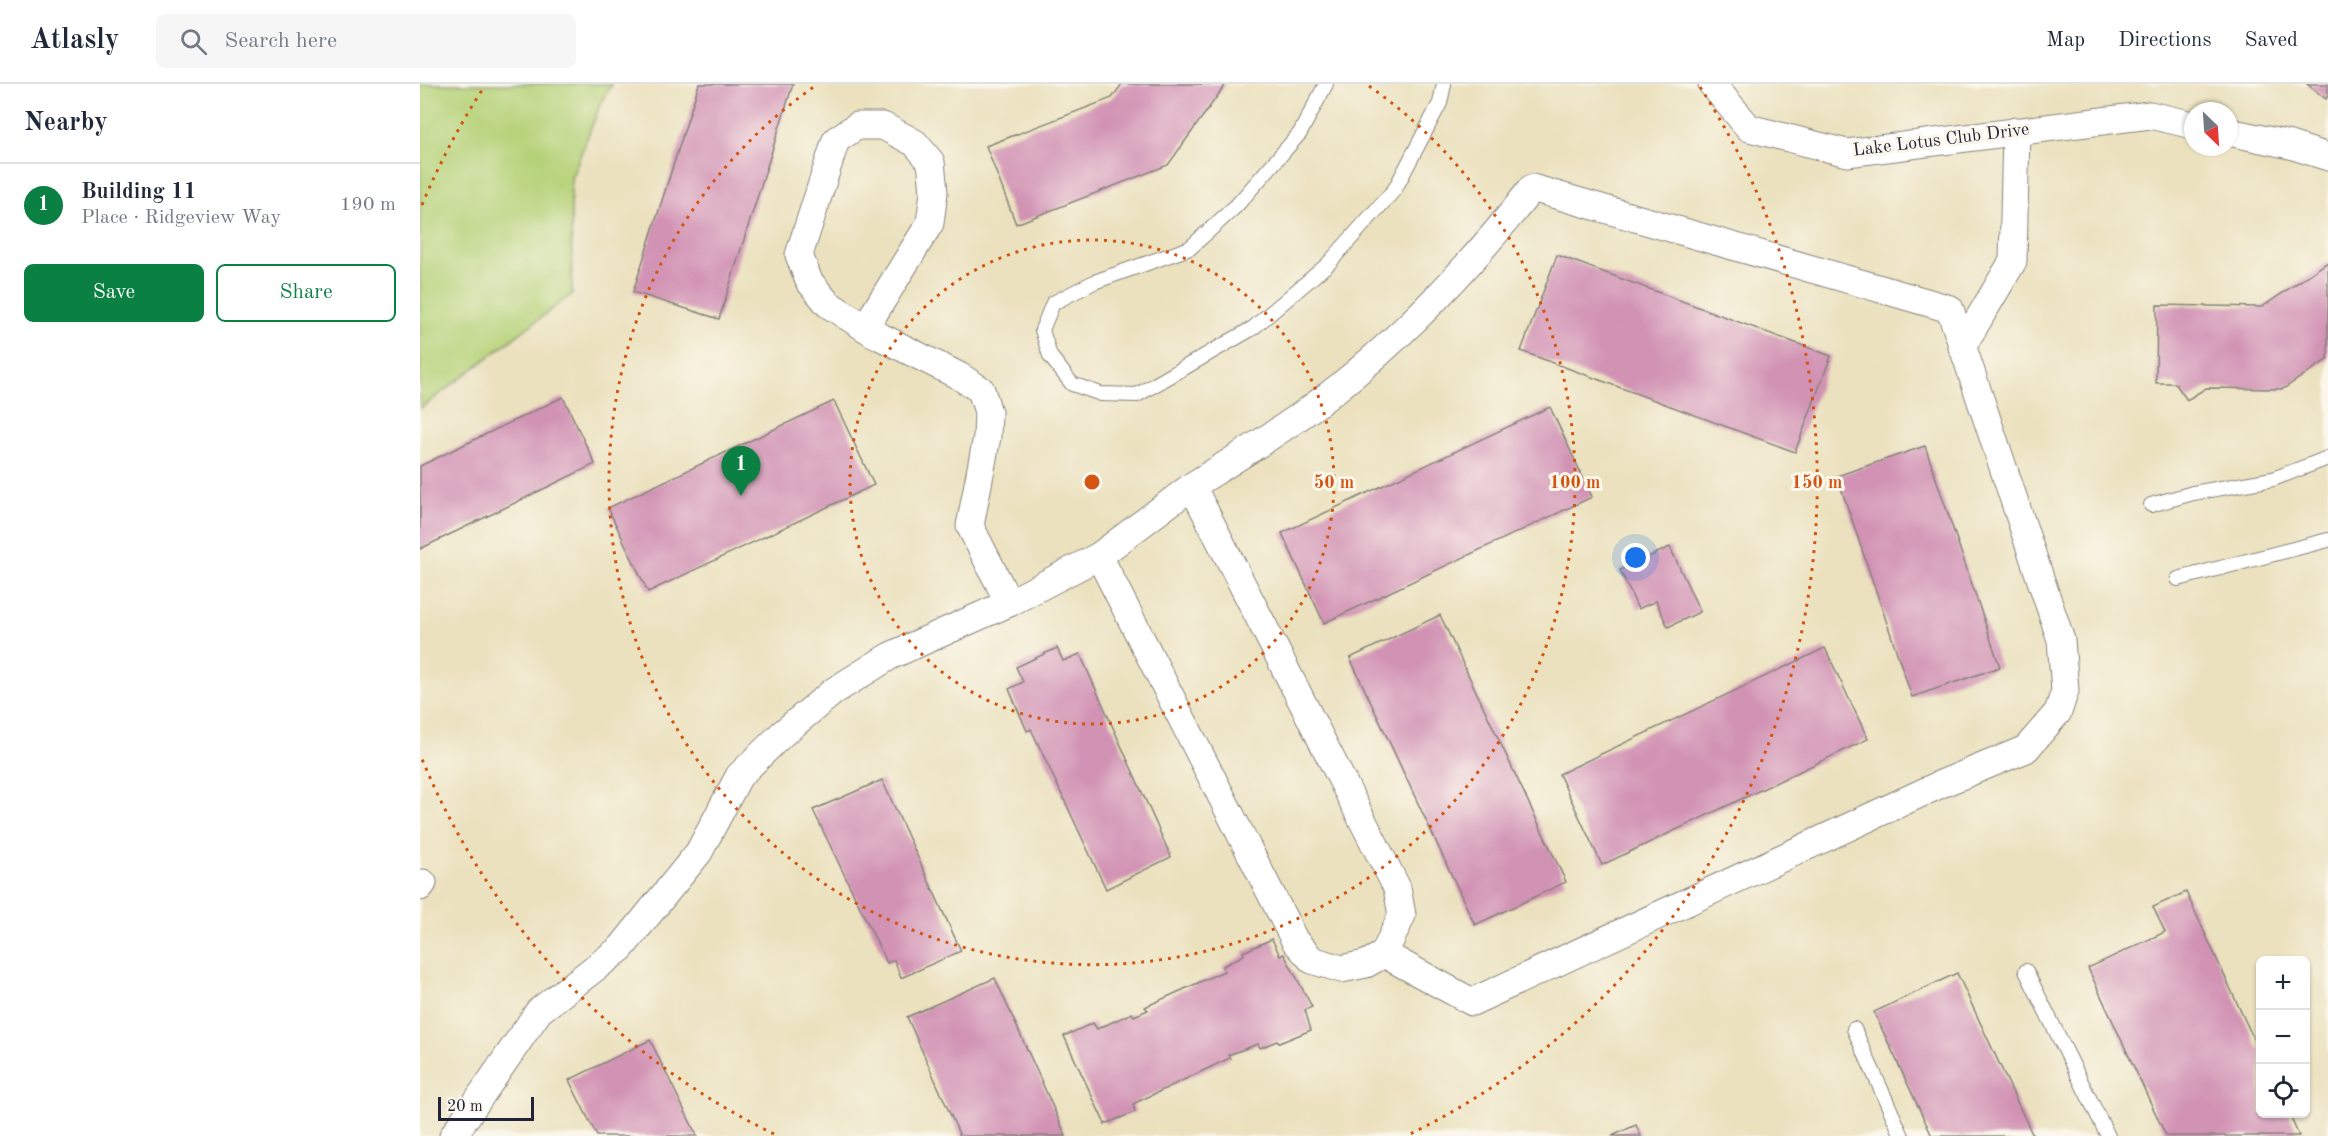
<!DOCTYPE html>
<html lang="en">
<head>
<meta charset="utf-8">
<style>
  body { margin:0; font-family:"Old Standard TT",serif; background:#f6f6f7; color:#1f2937 }
  .controls { position:absolute; right:18px; bottom:18px; display:grid; overflow:hidden; border-radius:9px; box-shadow:0 2px 4px #0004 }
  .controls button { width:54px; height:54px; display:grid; place-items:center; padding:0; border:0; border-bottom:2px solid #e0e1e3; background:#fff; color:#1f2937; font:30px sans-serif }
  .compass { position:absolute; left:1764px; top:18px; width:54px; height:54px; border-radius:50%; background:#fff; box-shadow:0 2px 4px #0004; rotate:155deg }
  .scale { position:absolute; left:18px; bottom:15px; width:96px; box-sizing:border-box; padding-left:6px; border:3px solid #22223b; border-top:0; font-size:16px; line-height:21px; white-space:nowrap; color:#22223b; -webkit-text-stroke:4px #fbf7ec; paint-order:stroke }
  .you { position:absolute; left:1216px; top:474px; width:21px; height:21px; margin:-15px; border:4px solid #fff; border-radius:50%; background:#1a73e8; box-shadow:0 0 0 9px #1a73e833 }
  .badge { display:grid; place-items:center; width:39px; height:39px; border-radius:50%; background:#0b8043; color:#fff; font-size:20px; font-weight:700 }
  .pin { position:absolute; translate:-50% -50px; filter:drop-shadow(0 2px 3px #0008) }
  .pin::after { content:''; position:absolute; top:32px; width:21px; height:18px; background:inherit; clip-path:polygon(0 0,100% 0,50% 100%) }
  .list { margin:0; padding:0; list-style:none }
  h2 { display:flex; justify-content:space-between; align-items:center; height:78px; margin:0; padding:0 24px; font-size:26px }
  h2 small { font-size:20px; font-weight:400; color:#747a83 }
  .list li { display:grid; grid-template-columns:39px 1fr auto; gap:18px; align-items:center; box-sizing:border-box; height:84px; padding:0 24px; border-top:2px solid #e0e1e3 }
  .list b { display:block; font-size:22px; white-space:nowrap }
  .list p { margin:0; font-size:20px; white-space:nowrap; color:#747a83 }
  .list em { font-size:20px; font-style:normal; color:#747a83 }
  .actions { display:flex; gap:12px; padding:18px 24px }
  .actions a { flex:1; padding:14px 0; border:2px solid #0b8043; border-radius:9px; text-align:center; font-size:21px; color:#0b8043 }
  .actions .main { background:#0b8043; color:#fff }
  .icon { flex:none; width:33px; height:33px; fill:none; stroke:currentColor; stroke-width:2; stroke-linecap:round; stroke-linejoin:round }
  .map { position:relative; flex:none; width:1908px; height:1052px; overflow:hidden }
  header { display:flex; align-items:center; gap:36px; box-sizing:border-box; height:84px; padding:0 30px; background:#fff; border-bottom:2px solid #e0e1e3 }
  header strong { font-size:28px }
  nav { display:flex; gap:33px; margin-inline-start:auto; font-size:21px }
  .search { width:420px; height:54px; background:#f6f6f7; display:flex; align-items:center; gap:15px; box-sizing:border-box; padding:0 21px; border-radius:9px; color:#747a83; font-size:22px }
  main { display:flex }
  aside { flex:1; background:#fff }
  .map>svg:first-child { display:block }
</style>
</head>
<body>
<header>
<strong>Atlasly</strong>
<div class="search"><svg class="icon" aria-label="search" viewBox="0 0 24 24"><circle cx="10" cy="10" r="6"/><path d="M15 15l6 6"/></svg>Search here</div>
<nav><a>Map</a><a>Directions</a><a>Saved</a></nav>
</header>
<main>
<aside>
<h2>Nearby<small></small></h2>
<ul class="list">
<li><span class="badge">1</span><div><b>Building 11</b><p>Place · Ridgeview Way</p></div><em>190 m</em></li>
</ul>
<div class="actions"><a class="main">Save</a><a>Share</a></div>
</aside>
<div class="map">
<svg width="1908" height="1052" viewBox="0 0 1908 1052">
  <rect width="100%" height="100%" fill="#fbf7ec"/>
  <filter id="ink" filterUnits="userSpaceOnUse"><feTurbulence type="fractalNoise" baseFrequency=".0167" numOctaves="2"/><feDisplacementMap in="SourceGraphic" scale="12" xChannelSelector="R" yChannelSelector="G"/><feConvolveMatrix kernelMatrix="1 2 1 2 8 2 1 2 1" color-interpolation-filters="sRGB"/></filter>
  <filter id="wash" filterUnits="userSpaceOnUse"><feTurbulence type="fractalNoise" baseFrequency=".008" numOctaves="4" result="noise"/><feDisplacementMap in="SourceGraphic" scale="24" xChannelSelector="R" yChannelSelector="G"/><feGaussianBlur stdDeviation="1.35" result="paint"/><feColorMatrix in="noise" values="0 0 0 0 0 0 0 0 0 0 0 0 0 0 0 0 0 1.4 0 .05"/><feComposite in="paint" operator="in"/></filter>
  <g filter="url(#wash)">
    <rect width="100%" height="100%" fill="#ebe1be"/>
    <polygon fill="#b6d278" stroke="#6c7a5a" stroke-width="1.5" points="0,0 192,0 182,16 151,95 152,210 0,325"/>
    <g id="blocks">
      <g fill="#d192b4">
        <polygon points="279,0 373,0 299,235 213,208"/>
        <polygon points="702,0 806,0 748,81 596,140 566,62 692,14"/>
        <polygon points="1887,0 1908,0 1908,12 1906,15"/>
        <polygon points="1137,171 1411,272 1375,368 1101,267"/>
        <polygon points="1908,178 1908,275 1863,305 1786,304 1767,316 1755,299 1736,299 1737,221 1842,223"/>
        <polygon points="143,313 175,380 0,465 0,382"/>
        <polygon points="414,317 454,401 228,508 188,424"/>
        <polygon points="1130,323 1172,413 904,539 862,449"/>
        <polygon points="1505,362 1580,583 1492,613 1417,392"/>
        <polygon points="1250,463 1280,528 1248,543 1236,517 1218,525 1200,486"/>
        <polygon points="1020,531 1146,798 1055,841 930,574"/>
        <polygon points="637,564 643,577 660,570 751,773 686,805 611,645 607,647 589,605 603,598 596,583"/>
        <polygon points="1405,564 1448,655 1182,781 1139,690"/>
        <polygon points="462,696 541,867 481,894 474,876 467,879 393,726"/>
        <polygon points="1766,808 1840,969 1840,1030 1869,1030 1879,1052 1746,1052 1668,884 1745,848 1733,823"/>
        <polygon points="852,855 860,872 864,870 892,923 885,926 891,946 859,959 857,957 840,964 838,960 808,971 810,974 713,1020 715,1028 685,1040 644,952 673,939 677,945 712,929 714,932 728,926 725,923 804,887 803,882 824,871 823,868"/>
        <polygon points="1537,889 1613,1052 1512,1052 1454,928"/>
        <polygon points="575,894 646,1052 540,1052 487,933"/>
        <polygon points="230,956 277,1052 177,1052 149,996"/>
        <polygon points="1216,1041 1221,1052 1192,1052"/>
      </g>
    </g>
  </g>
  <g filter="url(#ink)">
    <use href="#blocks" fill-opacity="0" stroke="#86827c" stroke-width="1.5"/>
    <g fill="none" stroke-linecap="round" stroke-linejoin="round">
      <g stroke="#86827c" stroke-width="16">
        <g id="service">
          <polyline points="906,0 880,49 817,121 770,164 674,198 633,219 622,246 630,272 652,300 681,310 717,311 833,244 908,180 975,105 1020,19 1024,0"/>
          <polyline points="1731,421 1773,409 1853,395 1908,374"/>
          <polyline points="1758,495 1908,456"/>
          <polyline points="1606,887 1688,1052"/>
          <polyline points="1434,945 1482,1052"/>
        </g>
      </g>
      <g stroke="#86827c" stroke-width="29">
        <g id="minor">
          <polyline points="1292,0 1329,44 1427,69 1730,31 1773,41"/>
          <polyline points="1809,48 1870,61 1908,73"/>
          <polyline points="445,244 510,139 514,108 511,78 495,59 463,42 437,42 416,56 379,171 389,197 408,220 455,250 539,292 561,306 568,328 567,353 550,442 589,519"/>
          <polyline points="1542,263 1593,177 1596,47"/>
          <polyline points="679,472 772,402"/>
          <polyline points="0,803 3,799"/>
          <path d="M33,1052L119,927L201,864L279,768L319,692L362,650L414,607L470,572L589,519L679,472L875,857L892,876L921,885L946,880L964,870L982,831L977,804L772,402C821,371 873,340 919,303C991,245 1054,178 1112,104L1530,225L1641,556L1645,607L1638,628L1606,665L1521,700L1052,918L964,870"/>
        </g>
      </g>
      <use href="#service" stroke="#fff" stroke-width="14"/>
      <use href="#minor" stroke="#fff" stroke-width="27"/>
    </g>
  </g>
  <g fill="none" stroke="#d45411" stroke-width="3" stroke-dasharray="3 6">
    <circle cx="672" cy="398" r="242"/>
    <path d="M949 2A483 483 0 1 1 395 2"/>
    <path d="M354 1050A725 725 0 0 1 2 675M2 121A725 725 0 0 1 64 3M1280 3A725 725 0 0 1 990 1050"/>
  </g>
  <g text-anchor="middle" dominant-baseline="central" stroke-width="6" stroke-linejoin="round" paint-order="stroke">
    <g font-size="18" fill="#22223b" stroke="#fbf7ec">
      <text transform="translate(1521 56) rotate(-7)">Lake Lotus Club Drive</text>
    </g>
  </g>
  <circle cx="672" cy="398" r="9" fill="#d45411" stroke="#fbf7ec" stroke-width="3"/>
  <g font-size="18" text-anchor="middle" font-weight="bold" fill="#d45411" stroke="#fbf7ec" stroke-width="6" stroke-linejoin="round" paint-order="stroke">
    <text x="914" y="404">50 m</text>
    <text x="1155" y="404">100 m</text>
    <text x="1397" y="404">150 m</text>
  </g>
</svg>
<div class="controls">
<button>+</button>
<button>−</button>
<button><svg class="icon" aria-label="locate" viewBox="0 0 24 24"><circle cx="12" cy="12" r="6"/><path d="M12 2v4M12 18v4M2 12h4M18 12h4"/></svg></button>
</div>
<svg class="compass" viewBox="-18 -18 36 36"><path d="M0-13l5 13h-10z" fill="#e53935"/><path d="M0 13l5-13h-10z" fill="#747a83"/></svg>
<div class="scale">20 m</div>
<div class="you"></div>
<div class="pin badge" style="left:321px;top:412px">1</div>
</div>
</main>
</body>
</html>
